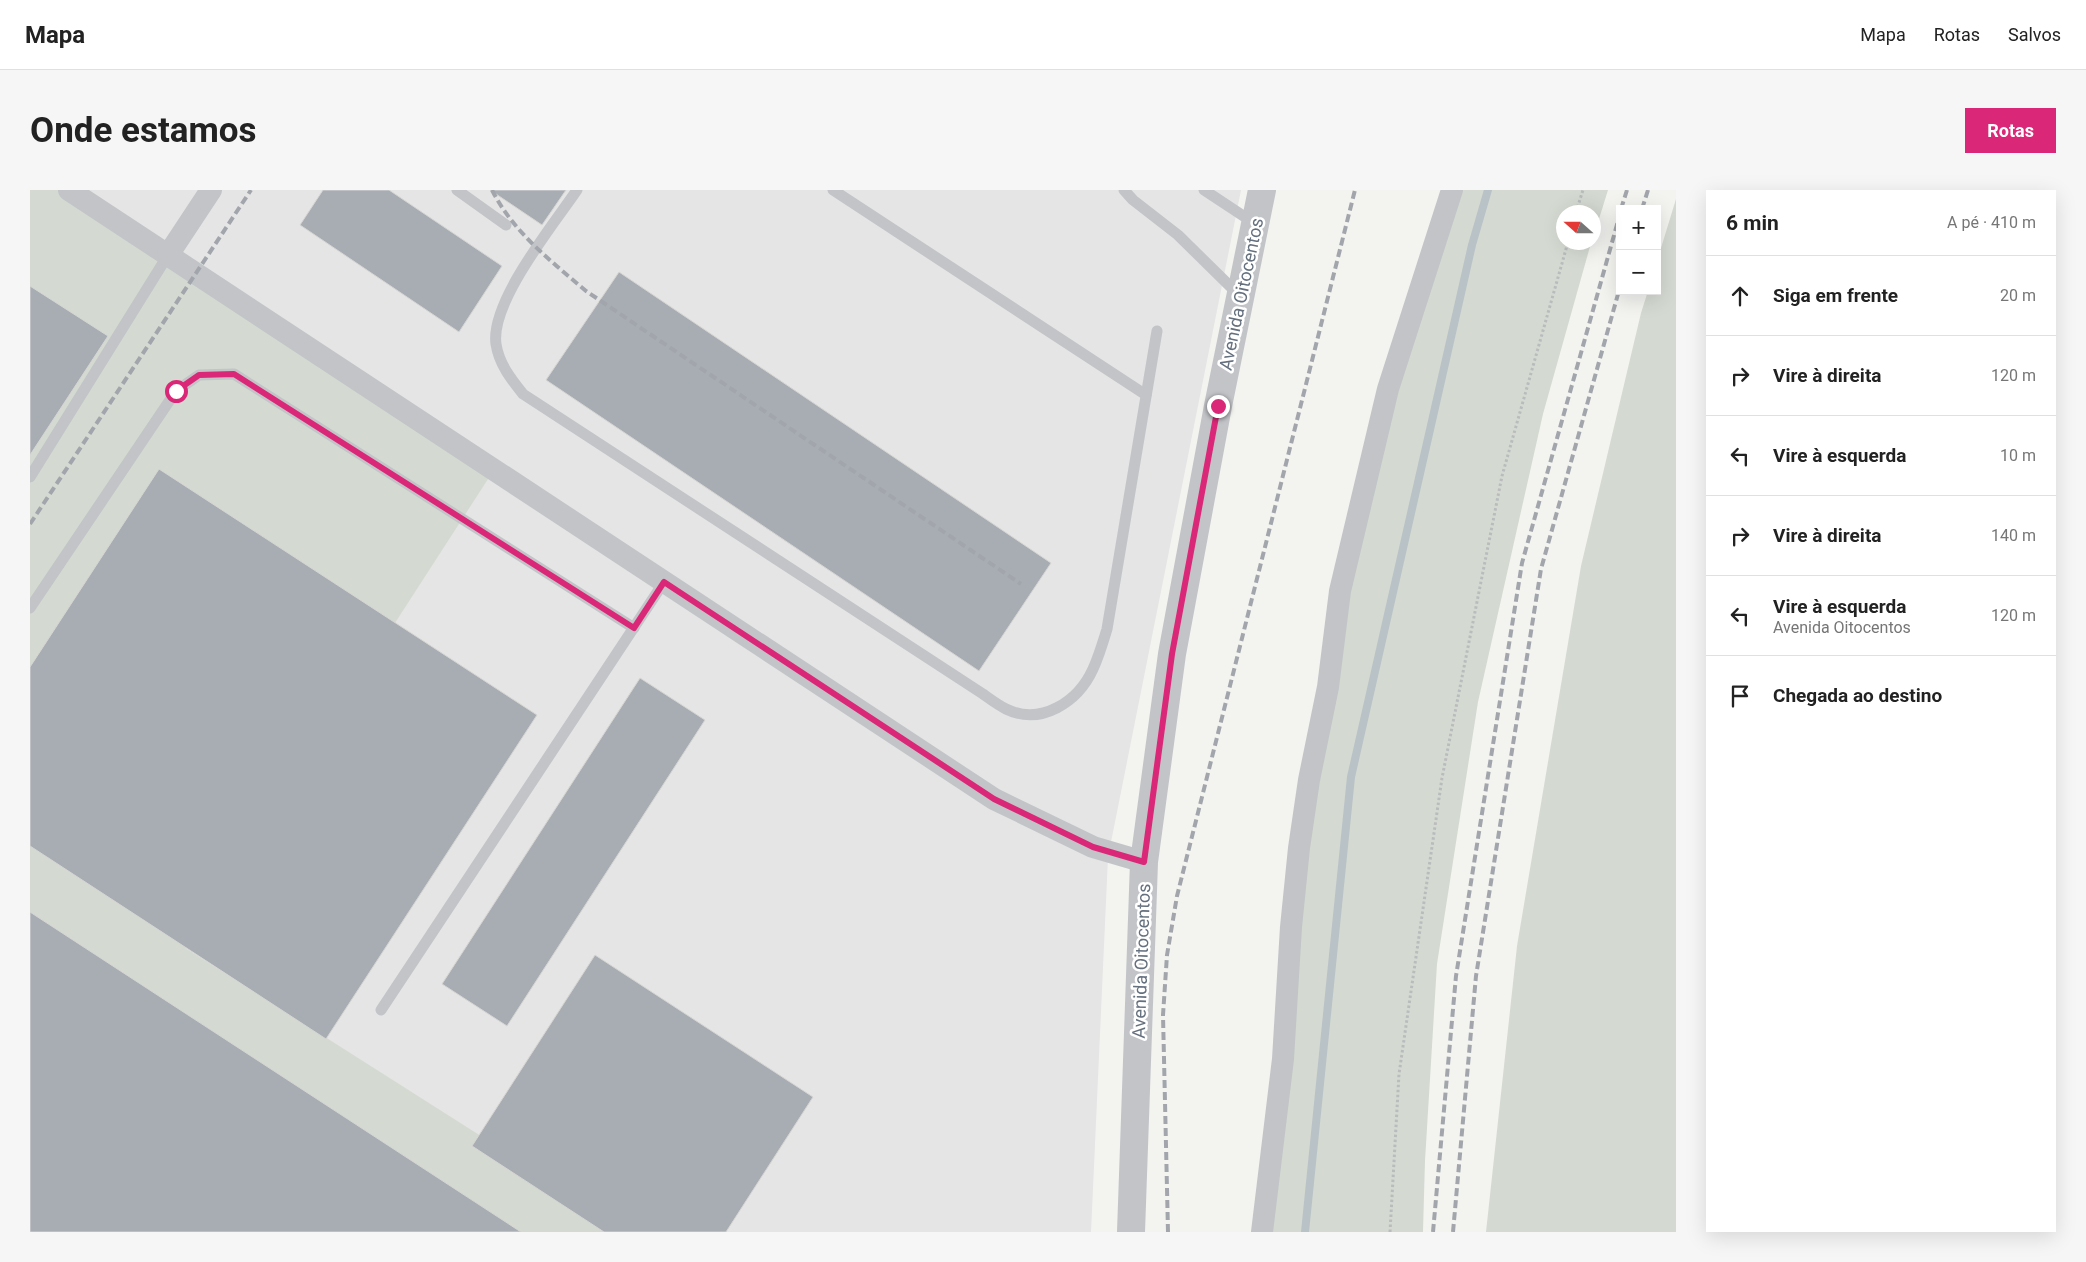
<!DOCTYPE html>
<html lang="pt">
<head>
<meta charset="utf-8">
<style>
  body { margin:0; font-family:Roboto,sans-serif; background:#f6f6f6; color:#222 }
  .controls { position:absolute; right:15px; top:15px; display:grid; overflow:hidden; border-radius:0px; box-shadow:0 5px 20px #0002 }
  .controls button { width:45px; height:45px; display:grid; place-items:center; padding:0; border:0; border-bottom:1px solid #e0e0e0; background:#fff; color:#222; font:25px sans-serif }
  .compass { position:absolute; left:1526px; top:15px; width:45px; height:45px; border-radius:50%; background:#fff; box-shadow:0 5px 20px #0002; rotate:291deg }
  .stop { position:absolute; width:15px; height:15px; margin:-11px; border:4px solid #db2777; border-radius:50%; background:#fff }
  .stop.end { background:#db2777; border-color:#fff; box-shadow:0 1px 5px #0008 }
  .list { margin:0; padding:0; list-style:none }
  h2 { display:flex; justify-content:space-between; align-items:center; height:65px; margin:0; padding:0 20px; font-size:21px }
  h2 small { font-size:16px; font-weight:400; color:#767676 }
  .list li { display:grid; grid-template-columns:32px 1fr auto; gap:15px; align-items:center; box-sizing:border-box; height:80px; padding:0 20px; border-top:1px solid #e0e0e0 }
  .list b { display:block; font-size:19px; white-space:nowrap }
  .list p { margin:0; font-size:16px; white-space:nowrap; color:#767676 }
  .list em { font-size:16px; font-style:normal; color:#767676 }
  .icon { flex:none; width:28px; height:28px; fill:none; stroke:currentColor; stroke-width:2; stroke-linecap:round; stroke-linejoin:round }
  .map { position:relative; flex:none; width:1646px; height:1042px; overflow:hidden; border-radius:0px }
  header { display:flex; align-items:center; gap:30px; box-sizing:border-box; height:70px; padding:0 25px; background:#fff; border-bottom:1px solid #e0e0e0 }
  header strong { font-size:24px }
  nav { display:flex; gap:28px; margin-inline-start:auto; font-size:18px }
  .intro { display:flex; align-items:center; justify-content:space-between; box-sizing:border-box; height:120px; padding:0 30px }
  h1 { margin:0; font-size:35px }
  .button { padding:12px 22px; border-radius:0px; background:#db2777; color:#fff; font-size:18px; font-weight:700 }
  main { display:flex; gap:30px; padding:0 30px }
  aside { flex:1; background:#fff; border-radius:0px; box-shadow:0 5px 20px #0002 }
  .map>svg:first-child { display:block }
</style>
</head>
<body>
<header>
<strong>Mapa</strong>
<nav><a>Mapa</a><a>Rotas</a><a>Salvos</a></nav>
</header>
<div class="intro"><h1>Onde estamos</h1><a class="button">Rotas</a></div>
<main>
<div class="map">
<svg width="1646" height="1042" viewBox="0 0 1646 1042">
  <rect width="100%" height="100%" fill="#f3f4f0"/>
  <polygon fill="#e4e5e4" points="0,0 1211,0 1078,667 1061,1042 0,1042"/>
  <g fill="#d4dad1">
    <polygon points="0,0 57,0 469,272 155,758 602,1042 0,1042"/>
    <polygon points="1419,0 1578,0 1564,45 1564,22 1534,22 1534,52 1561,53 1513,224 1448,512 1407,774 1395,971 1393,1042 1242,1042 1287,535 1356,215"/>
    <polygon points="1646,9 1646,1042 1456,1042 1487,756 1551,376 1611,123 1618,101 1627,101 1627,71"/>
  </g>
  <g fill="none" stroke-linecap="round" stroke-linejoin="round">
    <polyline stroke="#b9c2c7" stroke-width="8" points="1275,1042 1321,587 1442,55 1458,0"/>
  </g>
  <g fill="#a8adb4" stroke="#d5d5d3">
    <polygon points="293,0 359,0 472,76 429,142 270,35"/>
    <polygon points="460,0 536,0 512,35"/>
    <polygon points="589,82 1021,373 949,481 516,190"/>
    <polygon points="0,96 78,146 0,265"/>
    <polygon points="129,279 507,525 296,849 0,656 0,477"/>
    <polygon points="610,488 675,530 477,836 412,794"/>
    <polygon points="0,722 491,1042 0,1042"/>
    <polygon points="565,765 783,907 696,1042 574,1042 442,956"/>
  </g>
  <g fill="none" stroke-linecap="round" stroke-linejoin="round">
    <g stroke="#b9bbbd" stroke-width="3" stroke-dasharray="2.5 2.5" stroke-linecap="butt">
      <polyline points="1546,22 1553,0"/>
      <polyline points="1360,1042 1369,884 1412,588 1472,286 1538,52"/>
    </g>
    <g stroke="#c2c4c8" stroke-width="11">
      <polyline points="427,0 476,35"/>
      <path d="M547,0C524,34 460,112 466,154C469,174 481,189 493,204L953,504C960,509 968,515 976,519C1011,536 1048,512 1063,479C1069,466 1073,452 1077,439L1127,141"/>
      <polyline points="803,0 1116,205"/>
      <polyline points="1094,0 1103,10 1148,45 1209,105"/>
      <polyline points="1174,0 1224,33"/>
      <polyline points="0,287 138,65"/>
      <polyline points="0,418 146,201 169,185 204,184 604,438"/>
      <polyline points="351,820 634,392"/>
    </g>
    <g stroke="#c2c4c8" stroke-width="22">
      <polyline points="39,0 964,609 1063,657 1114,672"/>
      <polyline points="138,65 181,0"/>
      <polyline points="1232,1042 1253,869 1261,737 1269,658 1279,590 1298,497 1310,401 1358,199 1422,0"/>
    </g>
    <polyline stroke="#c2c4c8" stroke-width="28" points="1101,1042 1114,672 1142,464 1188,216 1232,0"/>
    <g stroke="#a2a6ac" stroke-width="4" stroke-dasharray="8 4" stroke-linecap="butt">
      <path d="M462,0C483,42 521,71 556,101L991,394"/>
      <polyline points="1591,19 1597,0"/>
      <polyline points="1612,19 1618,0"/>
      <polyline points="0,334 221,0"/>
      <polyline points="1138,1042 1133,825 1137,765 1147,706 1325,0"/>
      <polyline points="1403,1042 1426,786 1492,373 1590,24"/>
      <polyline points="1423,1042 1446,786 1511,379 1590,97"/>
    </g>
  </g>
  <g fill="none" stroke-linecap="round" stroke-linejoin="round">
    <polyline stroke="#db2777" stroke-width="6" points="146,201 169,185 204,184 604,438 634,392 964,609 1063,657 1114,672 1142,464 1188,216"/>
  </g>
  <g text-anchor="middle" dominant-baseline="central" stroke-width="5" stroke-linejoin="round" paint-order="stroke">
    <g font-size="18" fill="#65707f" stroke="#fff">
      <text transform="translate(1211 104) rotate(-78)">Avenida Oitocentos</text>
      <text transform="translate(1111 771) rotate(-88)">Avenida Oitocentos</text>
    </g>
  </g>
</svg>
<div class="controls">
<button>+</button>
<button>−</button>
</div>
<svg class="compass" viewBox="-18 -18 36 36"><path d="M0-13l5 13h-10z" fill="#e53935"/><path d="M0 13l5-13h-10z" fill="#767676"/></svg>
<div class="stop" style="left:146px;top:201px"></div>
<div class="stop end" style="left:1188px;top:216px"></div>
</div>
<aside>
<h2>6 min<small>A pé · 410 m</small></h2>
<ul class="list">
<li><svg class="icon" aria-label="ahead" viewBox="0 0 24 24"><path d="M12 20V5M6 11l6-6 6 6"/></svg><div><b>Siga em frente</b></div><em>20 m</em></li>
<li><svg class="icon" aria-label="right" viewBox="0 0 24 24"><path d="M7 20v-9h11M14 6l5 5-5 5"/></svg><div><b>Vire à direita</b></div><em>120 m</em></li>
<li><svg class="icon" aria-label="left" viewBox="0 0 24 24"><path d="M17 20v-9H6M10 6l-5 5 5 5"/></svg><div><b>Vire à esquerda</b></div><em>10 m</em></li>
<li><svg class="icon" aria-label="right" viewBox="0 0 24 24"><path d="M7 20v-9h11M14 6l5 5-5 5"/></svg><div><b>Vire à direita</b></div><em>140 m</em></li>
<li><svg class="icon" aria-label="left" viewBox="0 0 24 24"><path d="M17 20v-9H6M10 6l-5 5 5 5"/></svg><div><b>Vire à esquerda</b><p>Avenida Oitocentos</p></div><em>120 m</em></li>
<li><svg class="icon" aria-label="arrive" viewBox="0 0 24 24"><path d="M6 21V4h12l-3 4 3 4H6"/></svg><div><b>Chegada ao destino</b></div></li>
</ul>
</aside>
</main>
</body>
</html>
